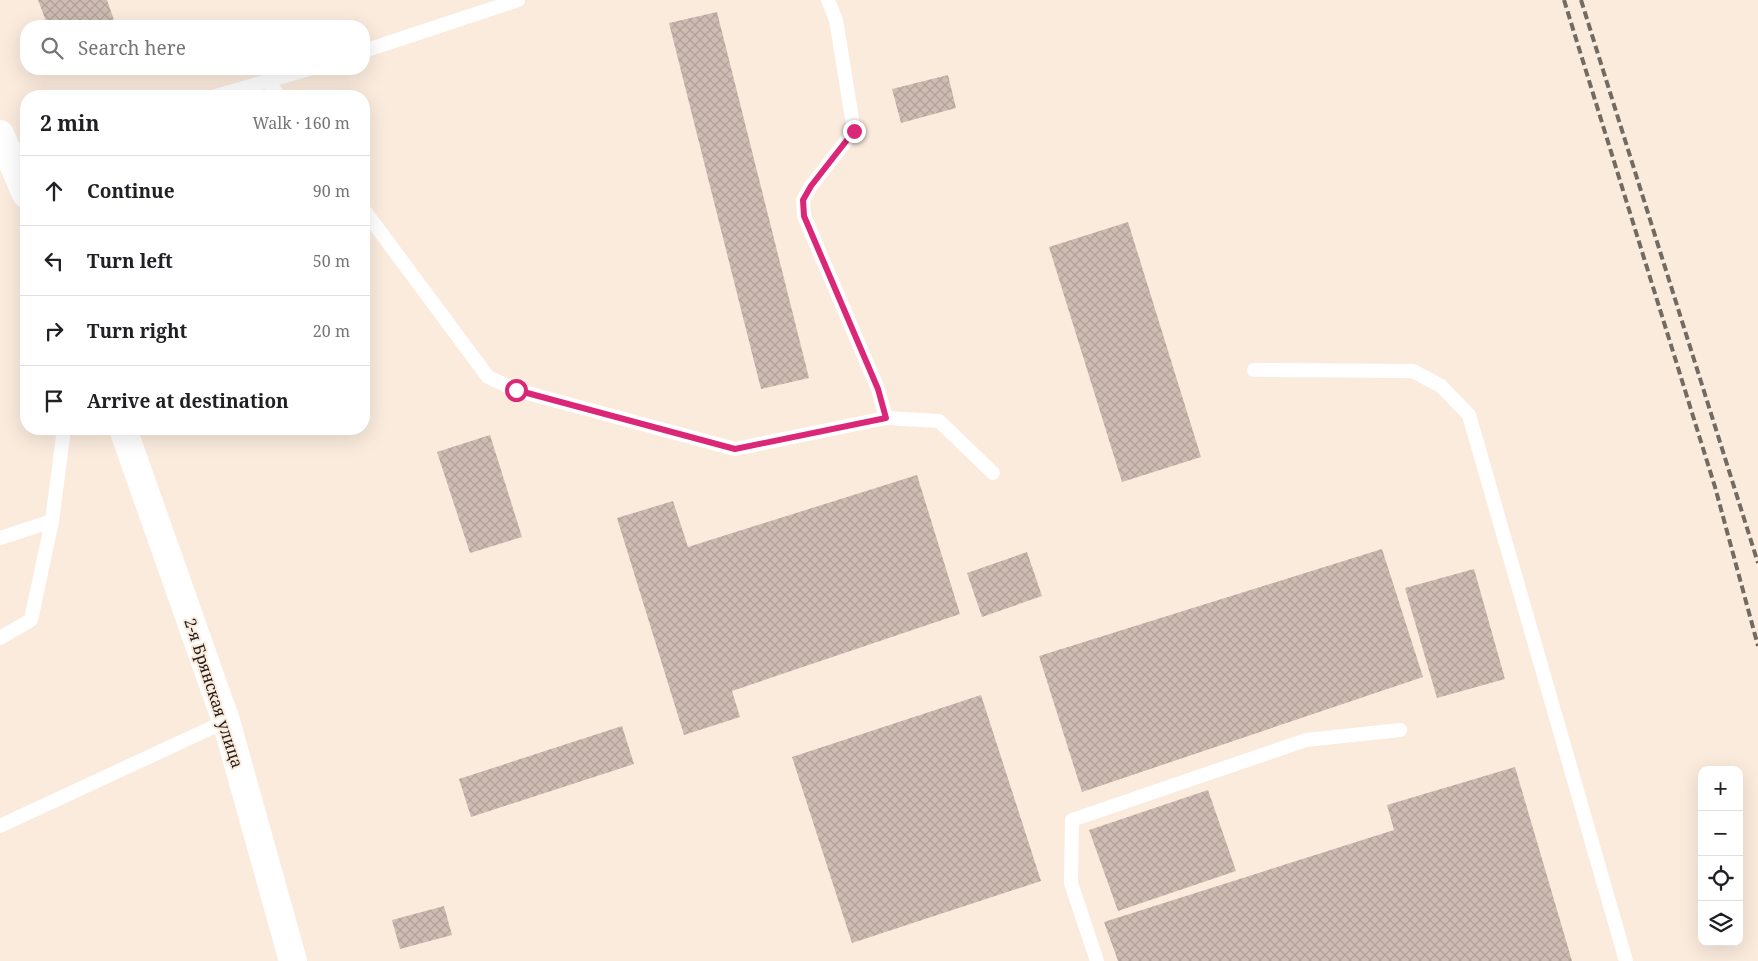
<!DOCTYPE html>
<html lang="en">
<head>
<meta charset="utf-8">
<style>
  body { margin:0; font-family:"Noto Serif",serif; background:#f6f6f6; color:#202124 }
  .controls { position:absolute; right:15px; bottom:15px; display:grid; overflow:hidden; border-radius:10px; box-shadow:0 5px 20px #0002 }
  .controls button { width:45px; height:45px; display:grid; place-items:center; padding:0; border:0; border-bottom:1px solid #e0e0e0; background:#fff; color:#202124; font:25px sans-serif }
  .stop { position:absolute; width:15px; height:15px; margin:-11px; border:4px solid #db2777; border-radius:50%; background:#fff }
  .stop.end { background:#db2777; border-color:#fff; box-shadow:0 1px 5px #0008 }
  .list { margin:0; padding:0; list-style:none }
  h2 { display:flex; justify-content:space-between; align-items:center; height:65px; margin:0; padding:0 20px; font-size:21px }
  h2 small { font-size:16px; font-weight:400; color:#757577 }
  .list li { display:grid; grid-template-columns:32px 1fr auto; gap:15px; align-items:center; box-sizing:border-box; height:70px; padding:0 20px; border-top:1px solid #e0e0e0 }
  .list b { display:block; font-size:19px; white-space:nowrap }
  .list em { font-size:16px; font-style:normal; color:#757577 }
  .icon { flex:none; width:28px; height:28px; fill:none; stroke:currentColor; stroke-width:2; stroke-linecap:round; stroke-linejoin:round }
  .map { position:relative; flex:none; width:1758px; height:961px; overflow:hidden }
  .search { position:absolute; background:#fff; box-shadow:0 5px 20px #0002; left:20px; top:20px; width:350px; height:55px; display:flex; align-items:center; gap:12px; box-sizing:border-box; padding:0 18px; border-radius:20px; color:#757577; font-size:19px }
  .panel { position:absolute; background:#fff; box-shadow:0 5px 20px #0002; left:20px; top:90px; width:350px; height:345px; border-radius:20px }
  .map>svg:first-child { display:block }
</style>
</head>
<body>
<div class="map">
<svg width="1758" height="961" viewBox="0 0 1758 961">
  <defs>
    <pattern id="building-cross-hatch" width="8" height="8" patternUnits="userSpaceOnUse" patternTransform="scale(1.25)"><rect width="8" height="8" fill="#cebcb2"/><path d="M0 0l8 8M0 8l8-8" fill="none" stroke="#b1a198"/></pattern>
  </defs>
  <rect width="100%" height="100%" fill="#faebdd"/>
  <g fill="url(#building-cross-hatch)">
    <polygon points="38,0 107,0 116,26 48,26"/>
    <polygon points="717,12 809,378 761,389 669,23"/>
    <polygon points="948,75 956,108 901,123 892,89"/>
    <polygon points="1128,222 1201,457 1122,482 1049,247"/>
    <polygon points="490,435 522,537 470,553 437,452"/>
    <polygon points="917,475 960,614 732,691 740,717 684,735 617,518 673,501 688,547"/>
    <polygon points="1382,549 1423,677 1082,792 1039,656"/>
    <polygon points="1027,552 1042,596 982,617 967,573"/>
    <polygon points="1474,569 1505,679 1437,698 1405,588"/>
    <polygon points="981,695 1041,881 852,943 792,757"/>
    <polygon points="622,726 634,764 471,817 459,779"/>
    <polygon points="1515,767 1572,961 1118,961 1104,922 1394,830 1387,805"/>
    <polygon points="1208,790 1236,871 1118,911 1089,830"/>
    <polygon points="444,906 452,935 400,949 392,920"/>
  </g>
  <g fill="none" stroke-linecap="round" stroke-linejoin="round">
    <g stroke="#fff" stroke-width="14">
      <polyline points="828,0 836,20 854,131 811,186 803,200 804,216 878,389 886,418"/>
      <polyline points="364,51 518,0"/>
      <polyline points="268,82 279,96"/>
      <polyline points="216,96 309,69"/>
      <polyline points="8,153 26,148"/>
      <polyline points="364,210 488,377 516,390 735,449 886,418 939,421 993,473"/>
      <polyline points="1254,370 1413,371 1441,386 1469,415 1626,961"/>
      <polyline points="0,538 52,521"/>
      <polyline points="0,638 31,620 52,521 64,429"/>
      <polyline points="0,826 226,721"/>
      <polyline points="1097,961 1071,883 1072,820 1306,740 1400,730"/>
    </g>
    <g stroke="#fff" stroke-width="28">
      <polyline points="0,134 26,194"/>
      <polyline points="123,429 226,721 293,961"/>
    </g>
    <g stroke="#736a62" stroke-width="4" stroke-dasharray="8 4" stroke-linecap="butt">
      <polyline points="1564,0 1715,487 1758,646"/>
      <polyline points="1581,0 1758,563"/>
    </g>
  </g>
  <g fill="none" stroke-linecap="round" stroke-linejoin="round">
    <polyline stroke="#db2777" stroke-width="6" points="516,390 735,449 886,418 878,389 804,216 803,200 811,186 854,131"/>
  </g>
  <g text-anchor="middle" dominant-baseline="central" stroke-width="4" stroke-linejoin="round" paint-order="stroke">
    <g font-size="16" fill="#211c17" stroke="#faebdd">
      <text transform="translate(214 693) rotate(72)">2-я Брянская улица</text>
    </g>
  </g>
</svg>
<div class="controls">
<button>+</button>
<button>−</button>
<button><svg class="icon" aria-label="locate" viewBox="0 0 24 24"><circle cx="12" cy="12" r="6"/><path d="M12 2v4M12 18v4M2 12h4M18 12h4"/></svg></button>
<button><svg class="icon" aria-label="layers" viewBox="0 0 24 24"><path d="M12 4l9 5-9 5-9-5zM3 14l9 5 9-5"/></svg></button>
</div>
<div class="stop" style="left:516px;top:390px"></div>
<div class="stop end" style="left:854px;top:131px"></div>
<div class="search"><svg class="icon" aria-label="search" viewBox="0 0 24 24"><circle cx="10" cy="10" r="6"/><path d="M15 15l6 6"/></svg>Search here</div>
<section class="panel">
<h2>2 min<small>Walk · 160 m</small></h2>
<ul class="list">
<li><svg class="icon" aria-label="ahead" viewBox="0 0 24 24"><path d="M12 20V5M6 11l6-6 6 6"/></svg><div><b>Continue</b></div><em>90 m</em></li>
<li><svg class="icon" aria-label="left" viewBox="0 0 24 24"><path d="M17 20v-9H6M10 6l-5 5 5 5"/></svg><div><b>Turn left</b></div><em>50 m</em></li>
<li><svg class="icon" aria-label="right" viewBox="0 0 24 24"><path d="M7 20v-9h11M14 6l5 5-5 5"/></svg><div><b>Turn right</b></div><em>20 m</em></li>
<li><svg class="icon" aria-label="arrive" viewBox="0 0 24 24"><path d="M6 21V4h12l-3 4 3 4H6"/></svg><div><b>Arrive at destination</b></div></li>
</ul>
</section>
</div>
</body>
</html>
